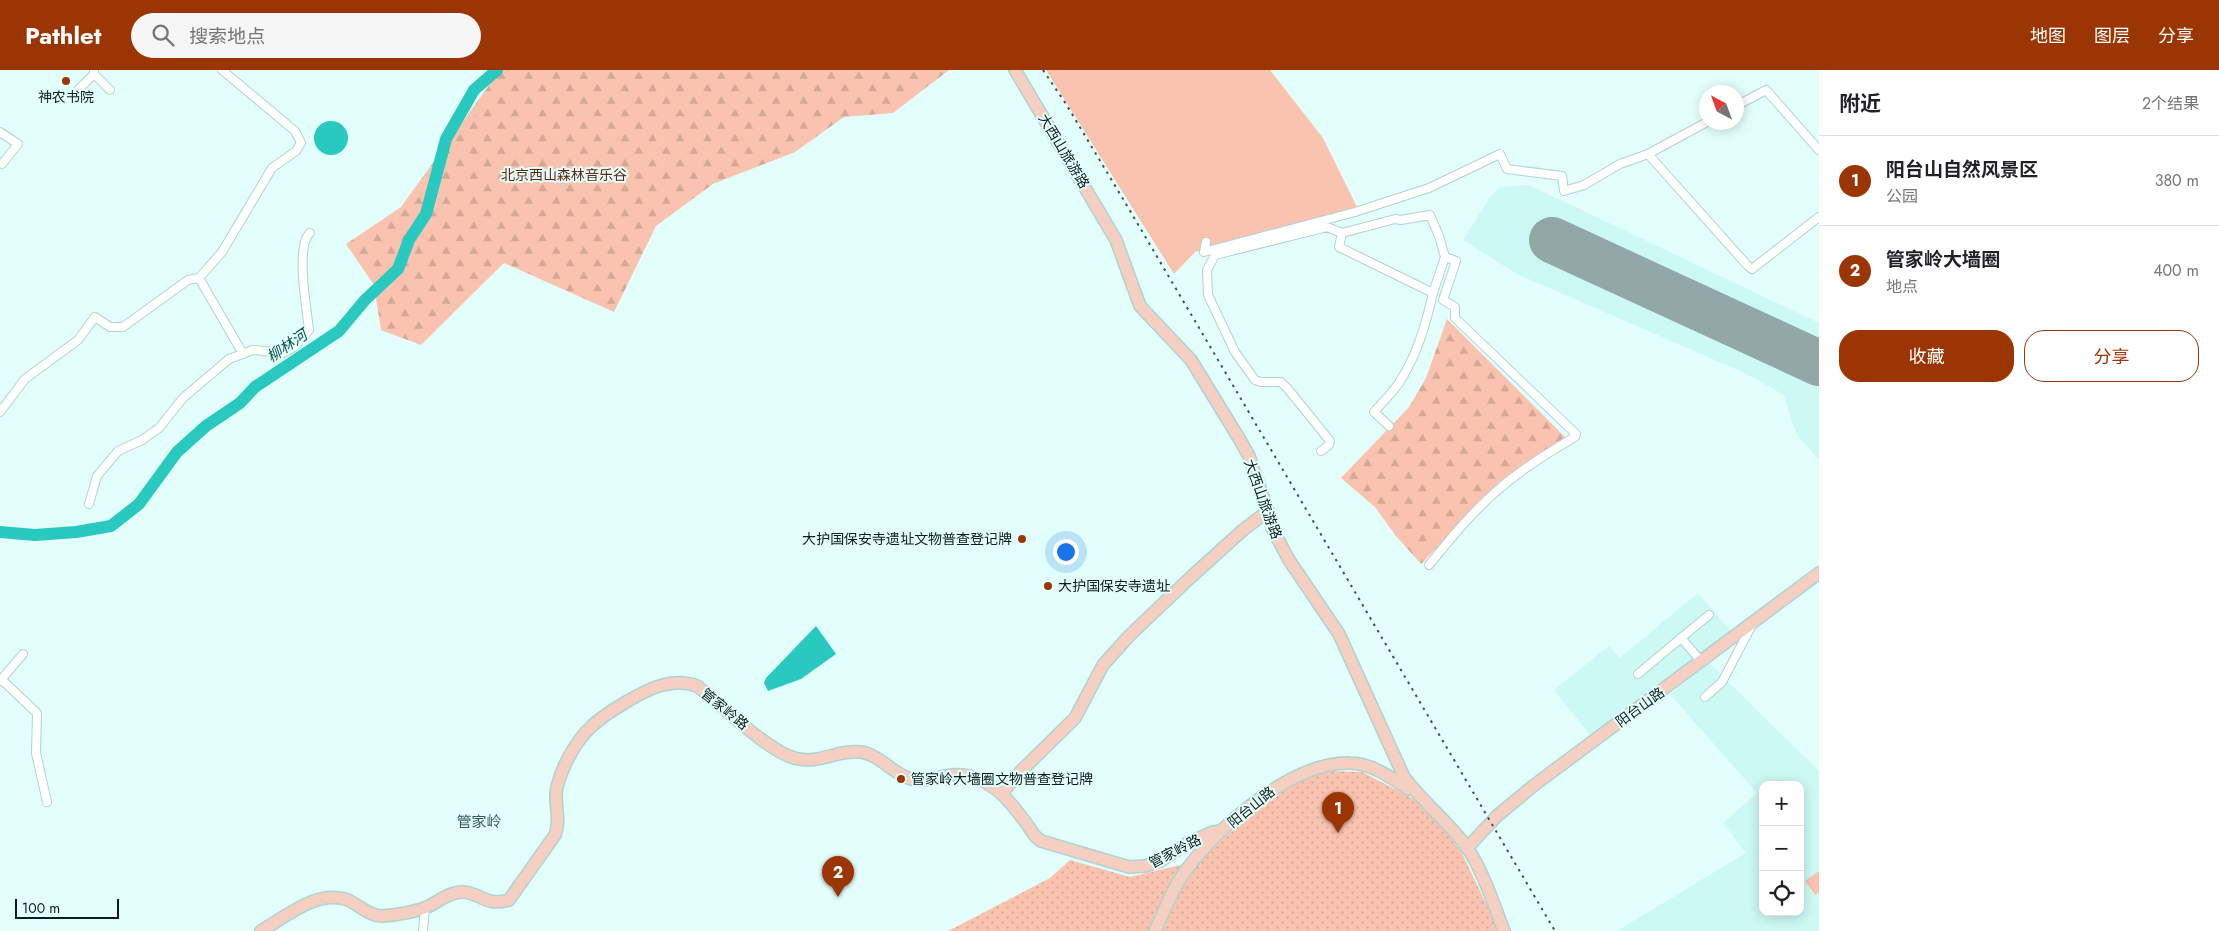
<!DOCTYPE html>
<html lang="zh">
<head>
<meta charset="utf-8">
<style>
  body { margin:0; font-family:Jost,"Noto Sans SC",sans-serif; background:#f6f6f6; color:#202124 }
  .controls { position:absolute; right:15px; bottom:15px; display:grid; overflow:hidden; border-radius:10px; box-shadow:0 2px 12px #0003 }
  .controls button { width:45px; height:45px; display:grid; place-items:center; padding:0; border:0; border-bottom:1px solid #e0e0e0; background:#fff; color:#202124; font:25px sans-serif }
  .compass { position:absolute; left:1699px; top:15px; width:45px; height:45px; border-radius:50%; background:#fff; box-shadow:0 2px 12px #0003; rotate:319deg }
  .scale { position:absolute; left:15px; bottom:12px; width:104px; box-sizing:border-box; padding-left:5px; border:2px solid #0f1c1a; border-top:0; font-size:14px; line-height:18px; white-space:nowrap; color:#0f1c1a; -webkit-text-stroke:4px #e2fffc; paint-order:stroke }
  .you { position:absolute; left:1065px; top:481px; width:18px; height:18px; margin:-12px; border:4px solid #fff; border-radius:50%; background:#1a73e8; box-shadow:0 0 0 8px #1a73e833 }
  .badge { display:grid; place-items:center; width:32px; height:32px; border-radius:50%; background:#9b3604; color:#fff; font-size:16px; font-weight:700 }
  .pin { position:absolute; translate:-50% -41px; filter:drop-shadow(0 1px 2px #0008) }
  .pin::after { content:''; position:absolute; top:26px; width:18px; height:15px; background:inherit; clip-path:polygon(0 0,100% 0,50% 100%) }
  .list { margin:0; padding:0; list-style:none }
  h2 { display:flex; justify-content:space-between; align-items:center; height:65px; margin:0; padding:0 20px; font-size:21px }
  h2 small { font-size:16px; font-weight:400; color:#757577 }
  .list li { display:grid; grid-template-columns:32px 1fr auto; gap:15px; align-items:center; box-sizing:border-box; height:90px; padding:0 20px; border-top:1px solid #e0e0e0 }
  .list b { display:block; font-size:19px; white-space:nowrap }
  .list p { margin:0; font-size:16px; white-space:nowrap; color:#757577 }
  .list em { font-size:16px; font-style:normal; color:#757577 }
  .actions { display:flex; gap:10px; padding:15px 20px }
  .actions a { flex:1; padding:11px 0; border:1px solid #9b3604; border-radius:20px; text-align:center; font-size:18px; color:#9b3604 }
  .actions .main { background:#9b3604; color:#fff }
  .icon { flex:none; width:28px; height:28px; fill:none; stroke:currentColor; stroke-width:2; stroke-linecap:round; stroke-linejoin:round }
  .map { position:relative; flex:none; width:1819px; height:861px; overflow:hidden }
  header { display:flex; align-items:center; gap:30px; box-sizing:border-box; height:70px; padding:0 25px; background:#9b3604; color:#fff }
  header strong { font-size:24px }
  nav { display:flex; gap:28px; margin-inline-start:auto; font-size:18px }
  .search { width:350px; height:45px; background:#f6f6f6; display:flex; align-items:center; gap:12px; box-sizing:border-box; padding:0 18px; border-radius:28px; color:#757577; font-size:19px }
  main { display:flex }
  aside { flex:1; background:#fff }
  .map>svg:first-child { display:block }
</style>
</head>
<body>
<header>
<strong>Pathlet</strong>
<div class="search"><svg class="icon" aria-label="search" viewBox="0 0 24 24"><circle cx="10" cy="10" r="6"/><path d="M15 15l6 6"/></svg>搜索地点</div>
<nav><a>地图</a><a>图层</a><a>分享</a></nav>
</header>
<main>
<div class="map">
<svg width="1819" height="861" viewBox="0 0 1819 861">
  <defs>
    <pattern id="forest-firs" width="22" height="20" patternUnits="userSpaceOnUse" patternTransform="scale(1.25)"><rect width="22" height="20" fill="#f9c3af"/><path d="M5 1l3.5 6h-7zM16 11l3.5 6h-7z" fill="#d4a796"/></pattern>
    <pattern id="park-dots" width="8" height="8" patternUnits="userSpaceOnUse" patternTransform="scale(1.25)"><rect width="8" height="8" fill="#f9c3af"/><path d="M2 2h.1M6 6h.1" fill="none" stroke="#d4a796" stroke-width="1.8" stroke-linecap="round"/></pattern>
  </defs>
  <rect width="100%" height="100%" fill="#e2fffc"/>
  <g fill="#ccf9f4" fill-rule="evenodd">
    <polygon points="1529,115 1819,253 1819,390 1796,364 1784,325 1747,304 1517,204 1463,170 1490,127 1500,117"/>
    <polygon points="1698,523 1731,562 1593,668 1554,620 1609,576 1620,588"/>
    <path d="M1709,593L1819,701V861H1617L1746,783L1723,753L1757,723L1670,624ZM1763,715H1800V842H1763Z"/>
  </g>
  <g fill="#f9c3af">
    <polygon points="1046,0 1270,0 1323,68 1358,139 1195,182 1174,204"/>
    <polygon points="1819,801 1819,822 1815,825 1805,811"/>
  </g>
  <g fill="url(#forest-firs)">
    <polygon points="500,0 949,0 893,43 844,47 795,82 713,114 656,156 614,242 504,193 421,275 381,260 374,215 346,174 401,137"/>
    <polygon points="1447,249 1565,367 1499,412 1421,494 1396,466 1375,437 1341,408 1409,337 1426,308"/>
  </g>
  <polygon fill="url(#park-dots)" points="1331,701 1362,702 1424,734 1462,783 1499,861 948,861 1050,808 1070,790 1130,807 1197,791 1253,743 1299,710"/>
  <g fill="#29c9c0">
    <circle cx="331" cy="68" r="17"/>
    <polygon points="816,556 836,584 801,609 768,621 764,613 766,608"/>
  </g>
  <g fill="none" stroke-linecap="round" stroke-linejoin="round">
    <polyline stroke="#29c9c0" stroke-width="12" points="0,462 35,465 76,462 111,456 139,434 177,382 206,356 240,333 255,317 339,261 365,230 398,199 409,170 426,144 446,69 474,20 497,0"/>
    <polyline stroke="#91a8a6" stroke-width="46" points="1552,170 1819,293"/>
    <g stroke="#b0d3cf" stroke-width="10">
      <g id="street">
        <polyline points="94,0 94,4 110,20"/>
        <polyline points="78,20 94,4"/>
        <polyline points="1736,36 1766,20 1819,80"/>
        <polyline points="0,62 18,74 2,94"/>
        <polyline points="1648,84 1747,195 1752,199 1819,147"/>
        <polyline points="1206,172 1204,182 1355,142 1429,118 1500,84 1507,99 1562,106 1564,121 1584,115 1620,94 1648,84 1707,52"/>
        <polyline points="199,208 243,284"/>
        <polyline points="0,342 25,309 78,270 95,247 110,257 123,257 188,210 199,208 222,182 272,98 296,81 301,73 295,61 222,0"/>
        <path d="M1389,356L1374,342C1382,333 1392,323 1399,313C1417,285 1426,254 1433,223"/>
        <polyline points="1321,381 1329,375 1330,371 1288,319 1281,312 1261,312 1255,310 1235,282 1208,225 1207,200 1215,185 1327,157 1342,163"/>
        <path d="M89,434L97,406L118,381L142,370L159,358L183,328L229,289L253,280L283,283L294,277L309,260C307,240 295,176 310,163"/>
        <path d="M1429,495C1451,468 1473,441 1499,419C1522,399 1549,382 1575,367L1576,364L1455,248V237L1443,230L1456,191L1445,187L1439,166L1430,145L1401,150L1395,149L1342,163L1339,177L1433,223L1445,187"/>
        <polyline points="1681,568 1709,545"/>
        <polyline points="1638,604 1681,568 1701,591"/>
        <polyline points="2,610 37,643 36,683 47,732"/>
        <polyline points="0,611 23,584"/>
        <polyline points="1705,627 1722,612 1752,555"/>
        <polyline points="423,861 425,838"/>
      </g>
    </g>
    <g stroke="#b0d3cf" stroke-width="14">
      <g id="secondary">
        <path d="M1015,0L1116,170L1140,236L1191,290L1240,370L1249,386L1268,441L1273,460L1289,490L1339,564L1404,707C1423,732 1447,751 1466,776C1482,798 1494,835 1504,861"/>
        <polyline points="1002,723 1020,702 1075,648 1103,595 1129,566 1191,507 1243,460 1268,441"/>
        <polyline points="1467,778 1497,746 1533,716 1819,503"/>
        <path d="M261,861C287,846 317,819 348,830C359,835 369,846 382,846C395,845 415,842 427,837C438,832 449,822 462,822C481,822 484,837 509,830L555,765C562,748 552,730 558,713C564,693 576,671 591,657C604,644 645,619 663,615C674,612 686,612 697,616C722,635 765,679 794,688C819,695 838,679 861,682C880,685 893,704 911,709C926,713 937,706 952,705C991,701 1016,738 1035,766L1041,771L1129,797L1145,796L1160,791L1188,773L1213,762L1221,761"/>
        <path d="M1155,861C1164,842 1170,824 1182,806C1213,760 1292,691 1350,693C1371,693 1392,708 1408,719"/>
      </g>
    </g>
    <use href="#street" stroke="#fff" stroke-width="8"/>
    <use href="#secondary" stroke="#f5d0c2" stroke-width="11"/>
    <polyline stroke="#40514f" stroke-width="2" stroke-dasharray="2.5 5" stroke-linecap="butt" points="1043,0 1066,34 1123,129 1555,861"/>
  </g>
  <g fill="#9b3604" stroke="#e2fffc" stroke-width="2">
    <circle cx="66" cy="11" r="5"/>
    <circle cx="1022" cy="469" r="5"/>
    <circle cx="1048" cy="516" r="5"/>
    <circle cx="901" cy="709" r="5"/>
  </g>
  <g text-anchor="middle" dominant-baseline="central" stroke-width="4" stroke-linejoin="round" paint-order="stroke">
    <g font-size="14" fill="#0f1c1a" stroke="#e2fffc" text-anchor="start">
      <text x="66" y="27" text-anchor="middle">神农书院</text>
      <text x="1012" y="469" text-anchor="end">大护国保安寺遗址文物普查登记牌</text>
      <text x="1058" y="516">大护国保安寺遗址</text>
      <text x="911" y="709">管家岭大墙圈文物普查登记牌</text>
    </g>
    <g font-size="14" fill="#0f1c1a" stroke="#e2fffc">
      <text transform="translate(1064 81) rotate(59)">大西山旅游路</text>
      <text transform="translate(1263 429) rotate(70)">大西山旅游路</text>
      <text transform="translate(1640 637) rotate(-36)">阳台山路</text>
      <text transform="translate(725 639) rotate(39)">管家岭路</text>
      <text transform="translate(1251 737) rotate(-39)">阳台山路</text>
      <text transform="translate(1175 781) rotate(-27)">管家岭路</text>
    </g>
    <g font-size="14" fill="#62270f" stroke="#e2fffc">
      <text x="564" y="105">北京西山森林音乐谷</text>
    </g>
    <g font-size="15" font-style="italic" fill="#13524e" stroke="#e2fffc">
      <text transform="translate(287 276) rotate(-34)">柳林河</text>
    </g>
    <g font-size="15" fill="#3d5c59" stroke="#e2fffc">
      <text x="479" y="752">管家岭</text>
    </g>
  </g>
</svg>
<div class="controls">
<button>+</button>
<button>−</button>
<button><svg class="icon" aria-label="locate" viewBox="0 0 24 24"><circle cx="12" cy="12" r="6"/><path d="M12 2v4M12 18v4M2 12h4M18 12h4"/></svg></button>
</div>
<svg class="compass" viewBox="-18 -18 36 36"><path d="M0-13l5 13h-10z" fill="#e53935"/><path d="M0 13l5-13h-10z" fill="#757577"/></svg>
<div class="scale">100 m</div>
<div class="you"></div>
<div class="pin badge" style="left:1338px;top:763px">1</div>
<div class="pin badge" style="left:838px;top:827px">2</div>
</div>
<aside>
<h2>附近<small>2个结果</small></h2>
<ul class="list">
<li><span class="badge">1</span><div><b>阳台山自然风景区</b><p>公园</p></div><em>380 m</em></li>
<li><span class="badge">2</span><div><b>管家岭大墙圈</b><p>地点</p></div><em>400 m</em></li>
</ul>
<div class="actions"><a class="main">收藏</a><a>分享</a></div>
</aside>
</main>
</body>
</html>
